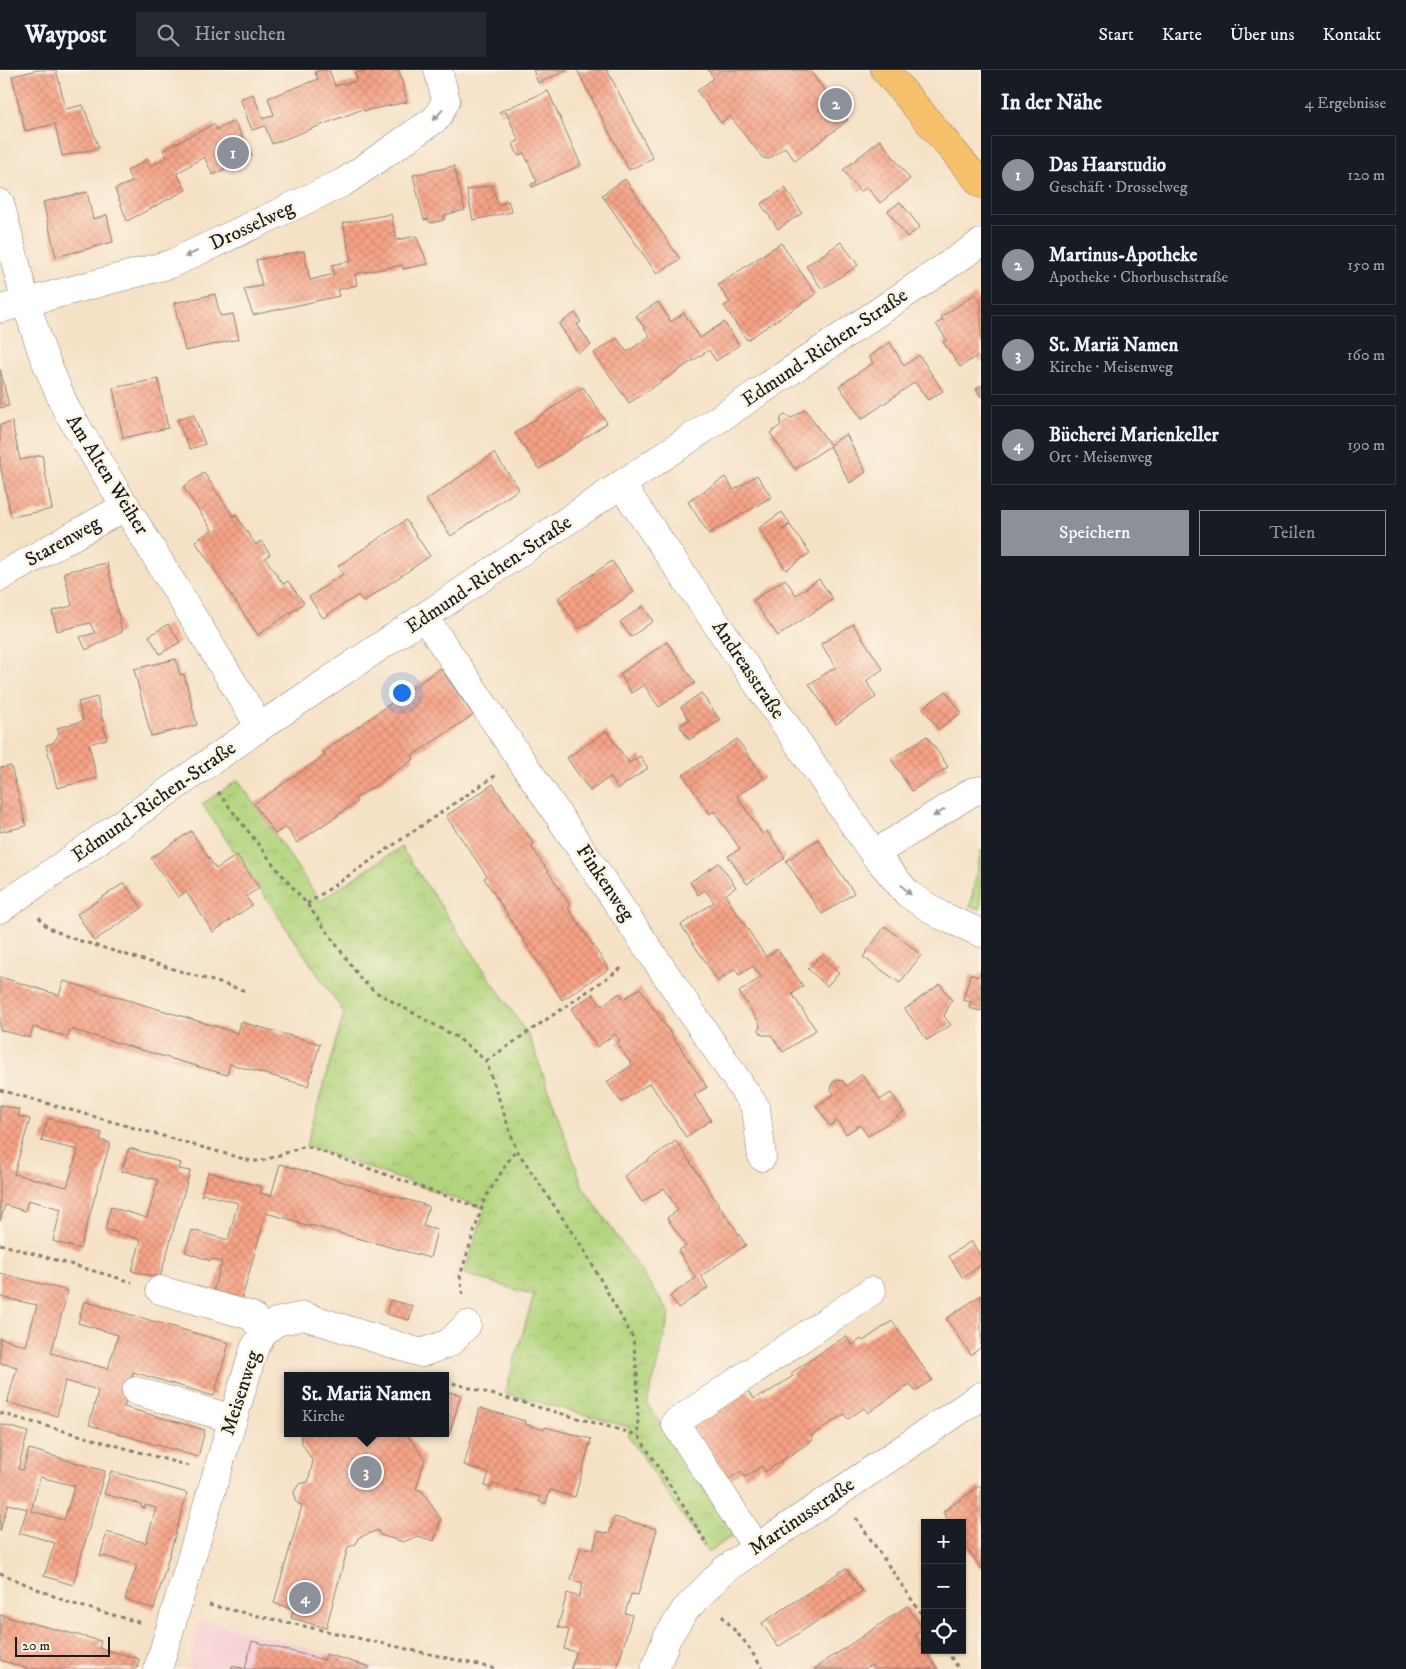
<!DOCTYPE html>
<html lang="de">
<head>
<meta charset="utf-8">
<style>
  body { margin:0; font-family:"IM FELL DW Pica",serif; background:#242831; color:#f1f3f6 }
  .controls { position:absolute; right:15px; bottom:15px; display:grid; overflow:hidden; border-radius:0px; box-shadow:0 1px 4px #0004 }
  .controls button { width:45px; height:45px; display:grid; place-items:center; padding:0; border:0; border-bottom:1px solid #363941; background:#171b24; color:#f1f3f6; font:25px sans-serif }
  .scale { position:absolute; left:15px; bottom:12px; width:95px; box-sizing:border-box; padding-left:5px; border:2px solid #1c1c1c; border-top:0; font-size:14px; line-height:18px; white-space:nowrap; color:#1c1c1c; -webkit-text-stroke:4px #fcf5e5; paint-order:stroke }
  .you { position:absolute; left:401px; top:622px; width:18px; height:18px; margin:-12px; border:4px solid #fff; border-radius:50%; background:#1a73e8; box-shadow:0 0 0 8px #1a73e833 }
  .badge { display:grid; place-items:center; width:32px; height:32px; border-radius:50%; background:#8c9099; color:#fff; font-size:16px; font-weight:700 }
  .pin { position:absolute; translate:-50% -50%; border:2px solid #fff; box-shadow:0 1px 5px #0006 }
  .popup { position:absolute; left:284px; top:1302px; width:165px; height:65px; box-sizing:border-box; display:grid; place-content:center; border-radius:0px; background:#171b24; filter:drop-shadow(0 1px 4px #0005); font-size:16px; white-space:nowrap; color:#9ea1a6 }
  .popup b { font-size:19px; color:#f1f3f6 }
  .popup::after { content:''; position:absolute; left:50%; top:100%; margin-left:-10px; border:10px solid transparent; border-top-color:#171b24 }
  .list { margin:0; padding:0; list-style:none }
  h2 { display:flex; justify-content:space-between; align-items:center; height:65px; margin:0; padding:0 20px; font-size:21px }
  h2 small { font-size:16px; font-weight:400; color:#9ea1a6 }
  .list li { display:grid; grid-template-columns:32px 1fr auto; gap:15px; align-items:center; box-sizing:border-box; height:80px; margin:0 10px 10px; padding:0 10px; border:1px solid #363941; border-radius:0px }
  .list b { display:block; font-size:19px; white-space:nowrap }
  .list p { margin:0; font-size:16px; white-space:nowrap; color:#9ea1a6 }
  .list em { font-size:16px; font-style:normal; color:#9ea1a6 }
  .actions { display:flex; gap:10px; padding:15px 20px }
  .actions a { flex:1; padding:11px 0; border:1px solid #8c9099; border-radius:0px; text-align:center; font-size:18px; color:#8c9099 }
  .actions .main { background:#8c9099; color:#fff }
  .icon { flex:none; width:28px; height:28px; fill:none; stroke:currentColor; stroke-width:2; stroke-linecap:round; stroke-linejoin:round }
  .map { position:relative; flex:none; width:981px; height:1599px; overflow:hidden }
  header { display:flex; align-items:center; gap:30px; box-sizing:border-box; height:70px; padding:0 25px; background:#171b24; border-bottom:1px solid #363941 }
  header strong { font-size:24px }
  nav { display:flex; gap:28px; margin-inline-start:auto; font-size:18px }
  .search { width:350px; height:45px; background:#242831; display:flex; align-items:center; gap:12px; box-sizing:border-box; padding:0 18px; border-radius:0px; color:#9ea1a6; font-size:19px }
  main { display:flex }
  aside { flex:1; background:#171b24 }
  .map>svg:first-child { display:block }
</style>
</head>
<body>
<header>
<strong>Waypost</strong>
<div class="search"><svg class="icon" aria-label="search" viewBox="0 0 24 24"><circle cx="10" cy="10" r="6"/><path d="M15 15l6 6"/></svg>Hier suchen</div>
<nav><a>Start</a><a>Karte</a><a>Über uns</a><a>Kontakt</a></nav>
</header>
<main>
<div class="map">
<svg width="981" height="1599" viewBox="0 0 981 1599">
  <defs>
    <pattern id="park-crowns" width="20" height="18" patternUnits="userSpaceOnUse" patternTransform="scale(1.25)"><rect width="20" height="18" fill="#b2d47d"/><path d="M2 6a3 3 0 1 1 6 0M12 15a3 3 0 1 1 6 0" fill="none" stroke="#98b56b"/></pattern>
    <pattern id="building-cross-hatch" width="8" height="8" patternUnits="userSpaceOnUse" patternTransform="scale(1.25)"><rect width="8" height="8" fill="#f6a286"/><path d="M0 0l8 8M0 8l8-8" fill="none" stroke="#d28b73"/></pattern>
  </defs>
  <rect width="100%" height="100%" fill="#fcf5e5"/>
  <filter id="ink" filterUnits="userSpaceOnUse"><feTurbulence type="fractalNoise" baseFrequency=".02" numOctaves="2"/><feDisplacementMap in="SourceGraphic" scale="10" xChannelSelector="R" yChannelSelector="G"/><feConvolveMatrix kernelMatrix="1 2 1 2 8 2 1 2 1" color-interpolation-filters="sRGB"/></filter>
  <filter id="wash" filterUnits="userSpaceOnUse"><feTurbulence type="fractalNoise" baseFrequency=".0096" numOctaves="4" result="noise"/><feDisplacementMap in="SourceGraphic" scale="20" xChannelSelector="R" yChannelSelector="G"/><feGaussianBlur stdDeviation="1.12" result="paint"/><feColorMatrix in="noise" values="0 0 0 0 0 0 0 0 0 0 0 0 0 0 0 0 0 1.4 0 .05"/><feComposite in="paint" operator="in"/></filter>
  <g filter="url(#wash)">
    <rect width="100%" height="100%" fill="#f5e1c6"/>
    <polygon fill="#f7cfd4" points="200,1549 385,1599 188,1599"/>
    <g fill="url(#park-crowns)" stroke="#67784c">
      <polygon points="238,710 320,831 401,777 530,968 583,1117 670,1244 647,1334 735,1464 708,1483 629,1367 629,1357 505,1323 534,1225 464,1204 485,1139 306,1076 344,943 202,734"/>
      <polygon points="981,780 981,839 970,837"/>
    </g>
    <g id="blocks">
      <g fill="url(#building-cross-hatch)" fill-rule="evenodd">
        <polygon points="38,0 56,0 66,39 83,35 99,78 62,86 55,54 25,61 12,6"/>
        <polygon points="319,0 329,0 335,16 357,11 355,3 371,0 399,0 407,32 364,41 363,39 272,74 265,56 252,60 240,29 253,24 263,49 274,45 268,28 318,9 315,2"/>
        <polygon points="533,0 568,0 538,13"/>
        <polygon points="577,0 607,0 653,88 629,100"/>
        <polygon points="708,0 809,0 848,50 795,91 785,77 769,89 763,88 730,46 721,53 697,21 714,8"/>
        <polygon points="548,21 581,95 532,117 531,114 537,112 524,83 518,86 513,73 519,71 506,42 500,44 499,42"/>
        <polygon points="234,51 252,85 213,105 204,87 177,103 186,120 127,151 115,119 132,112 127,101 148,89 151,96 167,87 163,80 214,54 217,60"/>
        <polygon points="880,70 910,109 880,133 867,117 860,122 843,100"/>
        <polygon points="454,96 465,140 444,145 444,150 430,153 428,149 424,150 413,105"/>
        <polygon points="625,109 680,189 657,204 602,125"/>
        <polygon points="491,115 499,135 508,131 512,142 473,150 467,120"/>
        <polygon points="785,118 802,143 778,159 761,134"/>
        <polygon points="87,122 93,149 107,145 113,172 56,187 43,132"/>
        <polygon points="900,132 920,157 907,167 888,141"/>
        <polygon points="391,144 397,170 416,166 428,194 403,199 402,195 355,204 357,215 337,220 339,226 253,245 244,219 262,216 256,190 304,181 310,210 334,204 332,195 351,191 343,153"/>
        <polygon points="841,172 858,195 822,219 806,196"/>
        <polygon points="781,173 816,224 747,270 724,236 730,232 718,215"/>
        <polygon points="215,224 220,246 233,244 239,269 185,281 174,233"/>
        <polygon points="975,224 981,233 981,242 979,243 981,246 981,293 977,286 960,297 943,272 947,270 936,254 943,250 941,247"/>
        <polygon points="658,232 671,252 684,243 700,268 724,252 739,275 716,291 709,280 629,333 594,283 617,268 627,282 650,266 636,246"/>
        <polygon points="575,243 581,252 577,254 591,275 578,283 559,254"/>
        <polygon points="890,272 904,296 919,285 943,321 928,330 915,312 862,349 839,316 873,293 869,287"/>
        <polygon points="0,299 9,336 0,338"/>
        <polygon points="158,309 168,358 123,368 113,318"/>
        <polygon points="981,315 981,327 976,319"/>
        <polygon points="583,317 607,353 539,399 515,363"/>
        <polygon points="805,339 830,375 846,364 866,402 850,413 830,376 795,399 770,363 780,356 781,348 784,345 792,348"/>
        <polygon points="193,344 205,374 190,379 177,350"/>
        <polygon points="12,352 20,390 42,385 52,439 11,447 0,394 0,355"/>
        <polygon points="494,383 519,419 451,466 426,430"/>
        <polygon points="204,403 233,446 235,444 256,475 261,471 270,484 265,488 283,514 288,511 304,533 258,565 195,471 212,460 183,417"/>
        <polygon points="757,405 771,427 709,464 688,432 725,407 734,420"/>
        <polygon points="782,442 790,454 780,461 790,455 810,483 786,500 759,458"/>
        <polygon points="406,450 430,486 363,532 358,525 323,548 309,527 343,504 338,496"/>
        <polygon points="612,491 634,522 579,559 558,528"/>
        <polygon points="107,493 122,562 86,580 80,567 95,563 90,553 57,561 52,541 72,536 64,502"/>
        <polygon points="785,509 796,525 819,509 833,529 778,566 753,530"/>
        <polygon points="643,536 653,551 631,567 620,552"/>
        <polygon points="168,554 180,572 160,584 149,566"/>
        <polygon points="853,554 883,599 866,611 876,627 836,654 809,614 836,597 821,574"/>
        <polygon points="667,572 695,613 659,637 644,615 631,623 620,604"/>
        <polygon points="176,589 180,605 184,604 197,655 151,666 134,599"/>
        <polygon points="440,598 473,645 412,686 414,689 355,729 357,732 297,773 286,757 275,764 254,734 325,685 323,682"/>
        <polygon points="946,621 961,643 938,659 923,638"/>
        <polygon points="701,623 720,650 689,670 680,656 689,650 681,637"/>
        <polygon points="97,627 107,669 89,674 97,708 57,718 46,675 53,673 59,664 57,658 83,651 78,632"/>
        <polygon points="606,661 629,693 640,686 648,698 618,719 610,707 590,721 567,688"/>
        <polygon points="927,666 948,697 912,721 891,689"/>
        <polygon points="737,669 764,708 737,726 762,764 767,761 785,788 747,814 728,786 740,779 714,741 710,744 683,705"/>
        <polygon points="11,696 26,756 0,762 0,698"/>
        <polygon points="493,714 534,774 531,776 571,836 568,838 609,899 562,930 484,808 487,806 446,746"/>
        <polygon points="191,761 216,799 237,785 259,818 246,827 252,835 213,862 186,822 178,827 151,788"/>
        <polygon points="818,769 854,823 822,844 786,791"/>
        <polygon points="719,793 736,817 725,825 766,887 777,879 803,916 792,924 816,960 783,982 771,965 762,965 759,960 760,954 739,922 761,907 753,896 739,905 735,899 718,911 681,855 714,832 705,820 698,825 690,812"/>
        <polygon points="124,813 142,838 94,871 77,844"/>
        <polygon points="885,856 921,885 900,913 863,887"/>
        <polygon points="820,886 839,903 827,916 808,899"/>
        <polygon points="981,900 981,941 969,938 971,932 963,930 970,904 978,907"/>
        <polygon points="0,907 59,925 64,911 238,963 241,952 320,974 308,1016 230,994 227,1005 70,959 68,967 33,957 30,968 0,960"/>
        <polygon points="940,914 952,930 944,946 951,955 927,970 905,939"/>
        <polygon points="640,918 707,1017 694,1025 711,1050 686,1067 650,1013 621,1032 607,1012 632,995 617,973 620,971 615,964 597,977 571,939 593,924 601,936 620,923 624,929"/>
        <polygon points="862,1004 880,1030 891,1023 904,1042 868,1066 860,1055 846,1064 837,1051 830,1056 816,1036 834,1024 831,1019 832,1013 837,1010 843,1011 846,1016"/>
        <polygon points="0,1035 20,1040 18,1046 30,1049 14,1104 67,1117 78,1080 41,1071 48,1048 102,1063 100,1070 110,1073 80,1179 53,1171 61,1139 28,1130 25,1141 5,1135 0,1151"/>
        <polygon points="676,1071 746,1175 701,1206 708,1218 678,1238 670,1226 696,1208 678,1181 686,1176 667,1148 678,1140 664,1118 642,1132 624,1106"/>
        <polygon points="129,1078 181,1093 179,1099 190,1101 160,1208 132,1201 141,1170 105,1159 111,1137 147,1148 158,1110 124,1101 121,1102"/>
        <polygon points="280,1094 429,1136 423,1156 437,1160 430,1188 310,1155 310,1157 299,1154 299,1152 266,1143 241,1232 212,1224 222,1192 212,1189 211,1191 185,1182 192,1160 228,1170 238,1133 204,1124 201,1126 208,1102 262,1117 260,1123 271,1126"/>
        <polygon points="971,1171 981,1186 981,1195 963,1208 949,1186"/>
        <polygon points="0,1203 68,1221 51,1283 108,1299 118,1265 78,1253 84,1231 229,1273 214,1326 133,1302 132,1306 124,1337 205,1360 198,1387 89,1355 98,1321 91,1318 65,1311 57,1346 6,1332 8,1330 17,1297 0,1293 0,1268 26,1276 37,1235 0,1227"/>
        <polygon points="981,1225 981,1277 971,1285 946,1249"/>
        <polygon points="390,1230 413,1236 409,1250 386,1244"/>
        <polygon points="892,1251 932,1310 915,1321 910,1314 868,1343 864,1338 848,1349 844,1344 811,1366 813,1370 765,1402 762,1396 745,1407 741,1401 728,1410 692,1357 747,1320 754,1329 763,1323 764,1325 793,1306 791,1303 846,1266 852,1275 861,1269 863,1271"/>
        <polygon points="445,1321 461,1325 449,1365 445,1363"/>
        <polygon points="480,1338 525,1351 525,1354 544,1360 545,1357 591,1369 575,1427 550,1420 546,1433 539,1432 541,1427 493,1414 491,1418 485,1416 489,1403 464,1395"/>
        <path d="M0,1354L28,1362L18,1399L23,1400L29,1379L105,1401L73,1515L44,1506L55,1473L22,1463L19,1465L27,1439L8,1434L0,1461ZM40,1407L75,1416L64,1450L31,1441Z"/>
        <polygon points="300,1363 410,1363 409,1367 425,1389 416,1419 422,1421 441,1449 434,1471 418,1466 403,1472 380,1465 378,1460 358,1468 356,1474 348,1477 326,1558 291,1548 293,1539 274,1533 302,1436 295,1431 294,1422 299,1414 308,1412 313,1392 302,1373"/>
        <polygon points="111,1401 187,1423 154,1539 125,1529 137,1495 103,1486 100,1487 107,1462 146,1473 156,1438 145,1435 145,1438 141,1437 141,1434 104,1424"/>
        <polygon points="981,1415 981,1499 962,1471 962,1453 950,1453 943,1442"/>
        <polygon points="614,1447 657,1459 638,1525 631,1524 625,1543 632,1545 617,1599 571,1599 576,1582 564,1579 569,1560 558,1557 567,1523 579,1527 583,1513 571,1510 571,1508 581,1477 593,1480 598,1461 609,1464"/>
        <polygon points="846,1498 862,1521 778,1577 762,1553"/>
        <polygon points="907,1536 923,1559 915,1565 938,1599 874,1599 871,1595 864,1599 814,1599"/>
        <polygon points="0,1545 101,1571 99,1578 139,1589 137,1599 28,1599 0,1590"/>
        <polygon points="252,1571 324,1590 326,1584 370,1597 369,1599 245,1599"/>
        <polygon points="232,1596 243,1598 243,1599 231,1599"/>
      </g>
    </g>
  </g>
  <g filter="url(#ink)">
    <use href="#blocks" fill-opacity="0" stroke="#887e71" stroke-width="1"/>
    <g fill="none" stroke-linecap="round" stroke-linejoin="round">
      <g stroke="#887e71" stroke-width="29">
        <g id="minor">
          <polyline points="0,133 26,233 42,282 66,339 260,657"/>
          <polyline points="0,239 171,194 344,112 437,48 446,30 438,0"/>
          <polyline points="622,416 874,784 908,824 940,845 981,863"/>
          <polyline points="0,507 126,436"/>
          <polyline points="425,548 756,1038 762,1087"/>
          <polyline points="874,784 972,722 981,720"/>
          <polyline points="0,839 260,657 981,173"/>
          <polyline points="160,1220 252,1246 264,1262"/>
          <polyline points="136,1321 233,1349"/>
          <polyline points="757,1478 675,1353 872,1221"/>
          <polyline points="158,1599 254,1279 264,1262 276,1252 304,1246 421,1283 449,1273 467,1255"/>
          <polyline points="655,1599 667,1568 685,1540 724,1500 981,1326"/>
        </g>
      </g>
      <g stroke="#887e71" stroke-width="29">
        <polyline id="major" points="885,0 981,114"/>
      </g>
      <g stroke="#887e71" stroke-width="3" stroke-dasharray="4 4" stroke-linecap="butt">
        <polyline points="218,722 277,799 307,834 361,909 374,921 458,968 486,991 516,1079 584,1180 633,1268 637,1301 638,1365 708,1475"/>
        <polyline points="307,834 496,705"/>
        <polyline points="39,847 47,857 71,868 246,921"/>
        <polyline points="486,991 623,897"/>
        <polyline points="0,1020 251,1091 262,1091 306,1076 482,1139"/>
        <polyline points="0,1174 132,1212"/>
        <polyline points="463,1225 460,1206 485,1128 516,1079"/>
        <polyline points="445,1311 638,1365"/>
        <polyline points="0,1343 189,1396"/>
        <polyline points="856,1448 925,1549"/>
        <polyline points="0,1503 70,1533 142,1553"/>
        <polyline points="209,1535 497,1599"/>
        <polyline points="722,1546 745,1572 763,1599"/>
        <polyline points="946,1580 959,1599"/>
      </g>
      <use href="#minor" stroke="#fff" stroke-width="28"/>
      <use href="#major" stroke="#f7c06c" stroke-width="28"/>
    </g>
    <defs><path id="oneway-solid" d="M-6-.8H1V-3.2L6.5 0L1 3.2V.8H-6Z" transform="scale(1.25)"/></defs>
    <g fill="#999">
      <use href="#oneway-solid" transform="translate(438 45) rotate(131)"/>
      <use href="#oneway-solid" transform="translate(191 184) rotate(155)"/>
      <use href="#oneway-solid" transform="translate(939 743) rotate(148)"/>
      <use href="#oneway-solid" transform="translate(906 820) rotate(45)"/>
    </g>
  </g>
  <g text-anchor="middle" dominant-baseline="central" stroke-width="5" stroke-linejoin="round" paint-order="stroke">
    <g font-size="20" fill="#1c1c1c" stroke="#fcf5e5">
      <text transform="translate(252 156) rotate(-25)">Drosselweg</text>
      <text transform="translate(825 278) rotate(-34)">Edmund-Richen-Straße</text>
      <text transform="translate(107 405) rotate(58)">Am Alten Weiher</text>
      <text transform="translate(63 472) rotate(-29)">Starenweg</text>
      <text transform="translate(489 505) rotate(-34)">Edmund-Richen-Straße</text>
      <text transform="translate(748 600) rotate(56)">Andreasstraße</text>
      <text transform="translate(154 732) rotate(-35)">Edmund-Richen-Straße</text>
      <text transform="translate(605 813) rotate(56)">Finkenweg</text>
      <text transform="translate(241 1323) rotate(-72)">Meisenweg</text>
      <text transform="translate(802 1447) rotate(-34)">Martinusstraße</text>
    </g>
  </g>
</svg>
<div class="controls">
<button>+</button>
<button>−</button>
<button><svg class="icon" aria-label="locate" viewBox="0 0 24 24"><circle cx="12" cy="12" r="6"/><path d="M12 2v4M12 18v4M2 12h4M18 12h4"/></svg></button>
</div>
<div class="scale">20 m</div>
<div class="you"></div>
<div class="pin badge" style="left:233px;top:83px">1</div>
<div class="pin badge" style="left:836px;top:34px">2</div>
<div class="pin badge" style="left:366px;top:1402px">3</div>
<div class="popup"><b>St. Mariä Namen</b>Kirche</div>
<div class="pin badge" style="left:305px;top:1528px">4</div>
</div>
<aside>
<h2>In der Nähe<small>4 Ergebnisse</small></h2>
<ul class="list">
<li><span class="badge">1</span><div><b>Das Haarstudio</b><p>Geschäft · Drosselweg</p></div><em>120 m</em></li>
<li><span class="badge">2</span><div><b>Martinus-Apotheke</b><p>Apotheke · Chorbuschstraße</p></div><em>150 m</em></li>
<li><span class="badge">3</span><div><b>St. Mariä Namen</b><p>Kirche · Meisenweg</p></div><em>160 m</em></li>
<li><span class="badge">4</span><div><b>Bücherei Marienkeller</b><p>Ort · Meisenweg</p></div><em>190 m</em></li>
</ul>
<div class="actions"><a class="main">Speichern</a><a>Teilen</a></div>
</aside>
</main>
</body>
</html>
